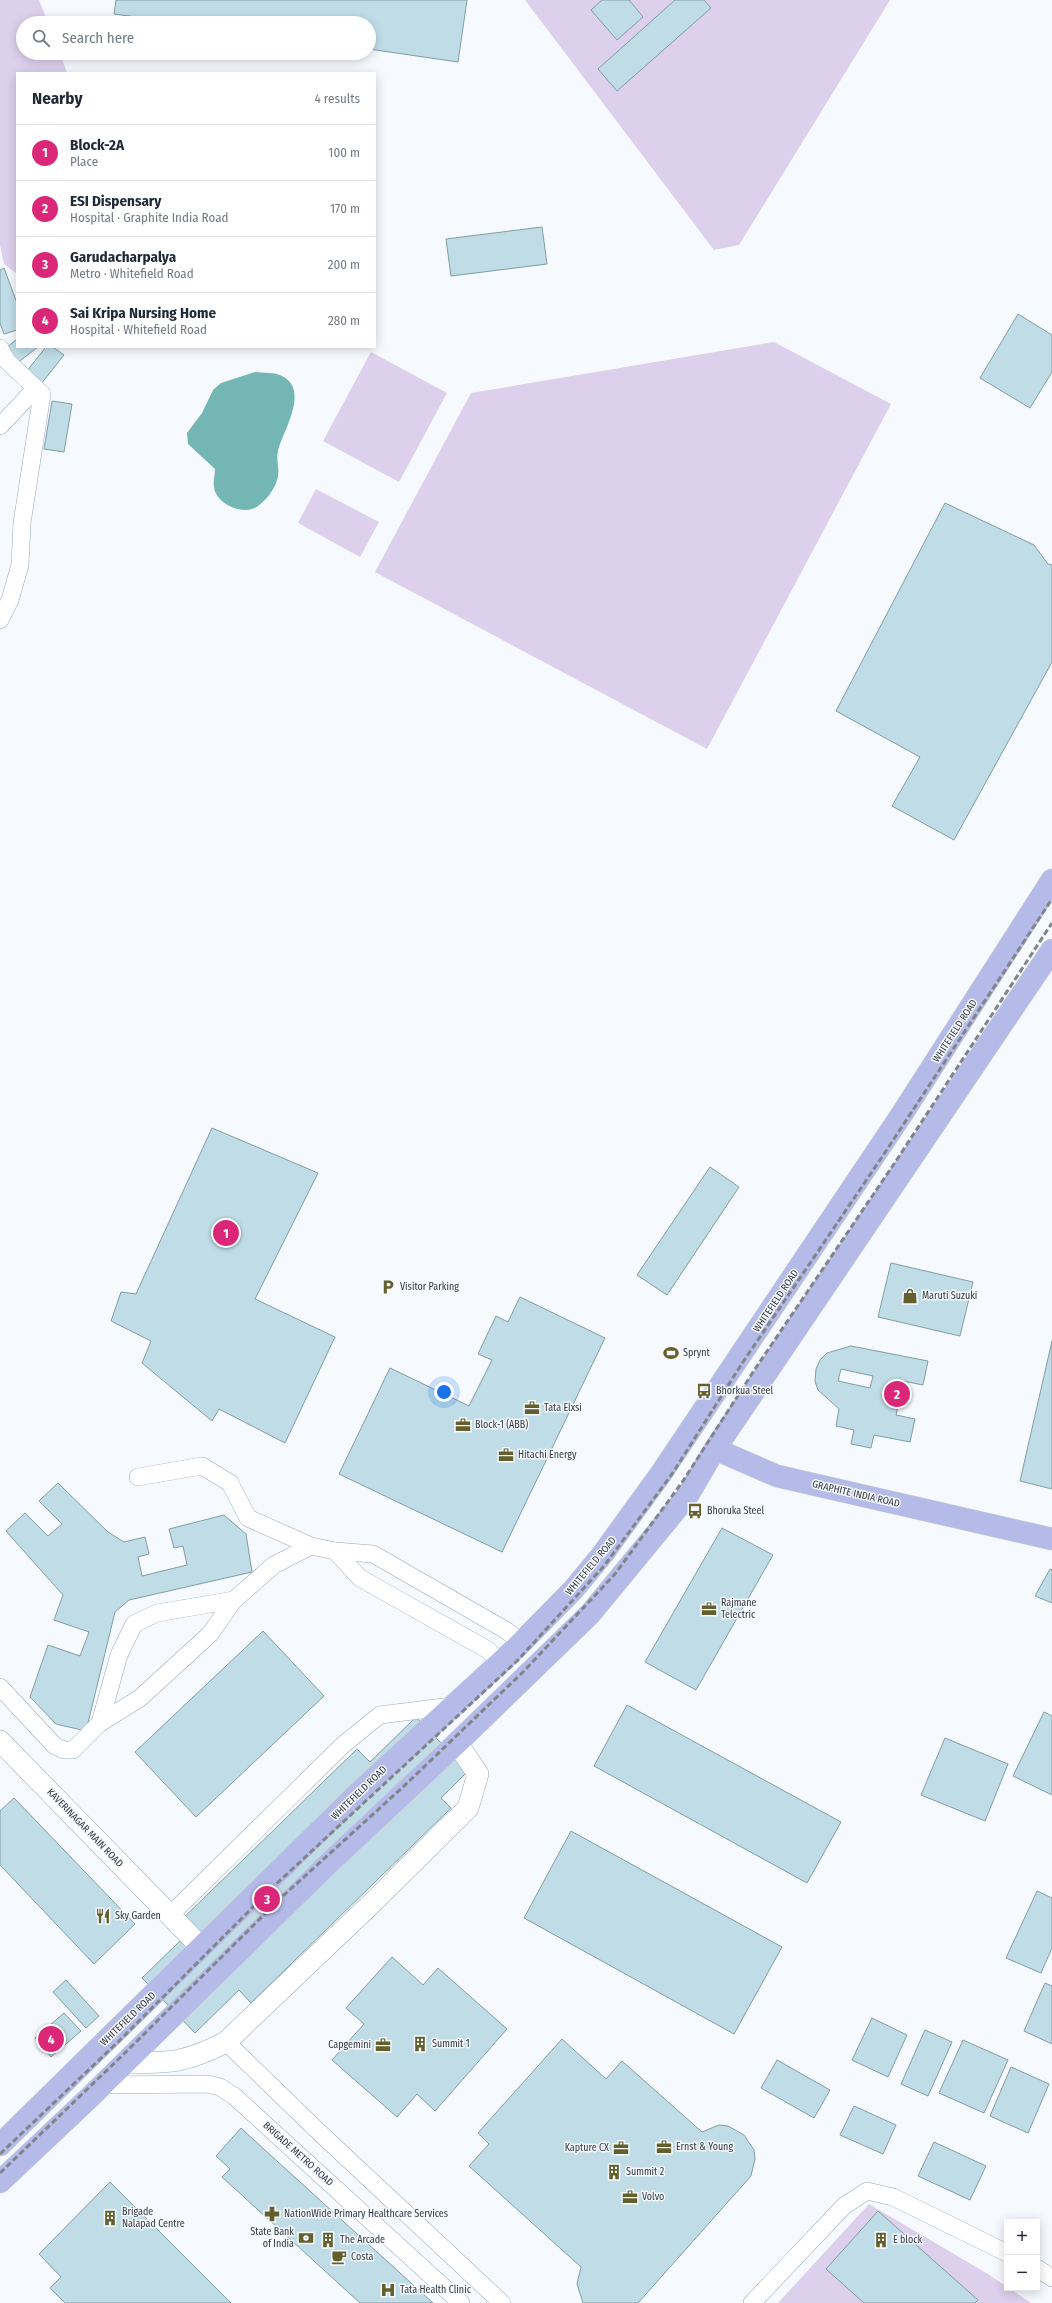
<!DOCTYPE html>
<html lang="en">
<head>
<meta charset="utf-8">
<style>
  body { margin:0; font-family:"Fira Sans Condensed",sans-serif; background:#f6f6f7; color:#1f2937 }
  .controls { position:absolute; right:12px; bottom:12px; display:grid; overflow:hidden; border-radius:0px; box-shadow:0 2px 10px #0003 }
  .controls button { width:36px; height:36px; display:grid; place-items:center; padding:0; border:0; border-bottom:1px solid #e0e1e3; background:#fff; color:#1f2937; font:20px sans-serif }
  .you { position:absolute; left:444px; top:1392px; width:14px; height:14px; margin:-10px; border:3px solid #fff; border-radius:50%; background:#1a73e8; box-shadow:0 0 0 6px #1a73e833 }
  .badge { display:grid; place-items:center; width:26px; height:26px; border-radius:50%; background:#db2777; color:#fff; font-size:13px; font-weight:700 }
  .pin { position:absolute; translate:-50% -50%; border:2px solid #fff; box-shadow:0 1px 4px #0006 }
  .list { margin:0; padding:0; list-style:none }
  h2 { display:flex; justify-content:space-between; align-items:center; height:52px; margin:0; padding:0 16px; font-size:17px }
  h2 small { font-size:13px; font-weight:400; color:#747a83 }
  .list li { display:grid; grid-template-columns:26px 1fr auto; gap:12px; align-items:center; box-sizing:border-box; height:56px; padding:0 16px; border-top:1px solid #e0e1e3 }
  .list b { display:block; font-size:15px; white-space:nowrap }
  .list p { margin:0; font-size:13px; white-space:nowrap; color:#747a83 }
  .list em { font-size:13px; font-style:normal; color:#747a83 }
  .icon { flex:none; width:22px; height:22px; fill:none; stroke:currentColor; stroke-width:2; stroke-linecap:round; stroke-linejoin:round }
  .map { position:relative; flex:none; width:1052px; height:2303px; overflow:hidden }
  .search { position:absolute; background:#fff; box-shadow:0 2px 10px #0003; left:16px; top:16px; width:360px; height:44px; display:flex; align-items:center; gap:10px; box-sizing:border-box; padding:0 14px; border-radius:22px; color:#747a83; font-size:15px }
  .panel { position:absolute; background:#fff; box-shadow:0 2px 10px #0003; left:16px; top:72px; width:360px; height:276px; border-radius:0px }
  .map>svg:first-child { display:block }
</style>
</head>
<body>
<div class="map">
<svg width="1052" height="2303" viewBox="0 0 1052 2303">
  <rect width="100%" height="100%" fill="#f6f9fd"/>
  <g fill="#ddd0ed">
    <polygon points="0,0 39,0 48,23 23,23 23,53 60,53 67,73 17,73 17,274 4,264 0,245"/>
    <polygon points="525,0 890,0 739,245 714,250"/>
    <polygon points="774,342 891,404 707,749 375,572 471,393"/>
    <polygon points="371,352 447,393 399,482 323,441"/>
    <polygon points="316,489 379,522 360,557 298,523"/>
    <polygon points="869,2204 988,2274 1031,2303 778,2303"/>
  </g>
  <path fill="#74b6b3" d="M255,372C263,373 275,372 282,376C309,389 285,428 279,447C273,465 286,471 270,494C267,498 258,508 252,509C238,513 216,503 214,487C213,481 215,475 215,469L188,444L187,433L202,413L213,390L221,383Z"/>
  <g fill="#c0dde7" stroke="#819da6" fill-rule="evenodd">
    <polygon points="116,0 467,0 458,62 369,49 369,23 181,23 114,14"/>
    <polygon points="602,0 629,0 643,17 617,40 591,10"/>
    <polygon points="675,0 704,0 711,8 617,91 598,69"/>
    <polygon points="542,227 547,264 451,276 446,239"/>
    <polygon points="4,268 17,303 17,330 4,334 0,323 0,270"/>
    <polygon points="1018,314 1052,335 1052,372 1030,408 980,378"/>
    <polygon points="17,339 17,347 38,347 17,363 6,348"/>
    <polygon points="46,347 53,347 64,355 41,384 26,372"/>
    <polygon points="52,401 72,404 64,452 44,449"/>
    <polygon points="945,503 1034,545 1048,564 1052,565 1052,662 954,840 892,806 920,757 836,711"/>
    <polygon points="212,1128 318,1173 255,1299 335,1337 285,1443 219,1409 212,1421 142,1363 151,1341 111,1321 121,1292 136,1294"/>
    <polygon points="710,1167 739,1187 667,1295 637,1275"/>
    <polygon points="891,1263 973,1282 960,1336 878,1317"/>
    <polygon points="520,1297 605,1338 502,1552 339,1474 390,1368 469,1406 492,1360 478,1354 496,1316 508,1322"/>
    <polygon points="1052,1341 1052,1489 1020,1481"/>
    <path d="M851,1346L928,1361L923,1385L903,1381L896,1415L915,1419L910,1442L874,1435L871,1448L851,1444L854,1430L836,1426L839,1409L818,1390L815,1381L816,1369L820,1360L827,1353ZM841,1369L873,1376L870,1388L838,1381Z"/>
    <polygon points="58,1483 108,1532 124,1542 145,1537 149,1554 138,1557 142,1576 187,1565 183,1546 174,1548 169,1529 224,1515 246,1534 252,1572 129,1600 115,1612 86,1731 56,1724 30,1697 48,1645 80,1656 89,1632 54,1620 63,1595 6,1531 25,1513 48,1536 62,1524 39,1501"/>
    <polygon points="722,1528 773,1555 696,1690 645,1662"/>
    <polygon points="1050,1569 1052,1570 1052,1603 1035,1596"/>
    <polygon points="263,1631 324,1696 196,1817 135,1752"/>
    <polygon points="627,1705 841,1822 807,1883 594,1766"/>
    <polygon points="1044,1712 1052,1716 1052,1795 1013,1776"/>
    <polygon points="416,1717 468,1771 441,1798 451,1808 251,2003 239,1990 195,2033 142,1978 181,1940 171,1930 357,1749 370,1762"/>
    <polygon points="945,1738 1008,1764 985,1821 921,1795"/>
    <polygon points="14,1798 135,1924 94,1964 0,1865 0,1811"/>
    <polygon points="571,1831 782,1947 734,2034 524,1918"/>
    <polygon points="1037,1891 1052,1898 1052,1948 1041,1973 1006,1958"/>
    <polygon points="392,1957 423,1985 438,1968 507,2029 435,2111 417,2094 397,2117 332,2060 364,2024 346,2008"/>
    <polygon points="66,1980 99,2016 86,2028 53,1992"/>
    <polygon points="1045,1983 1052,1986 1052,2044 1024,2031"/>
    <polygon points="64,2013 81,2031 51,2057 35,2038"/>
    <polygon points="872,2018 907,2035 888,2077 852,2060"/>
    <polygon points="925,2030 952,2042 928,2096 901,2084"/>
    <polygon points="562,2039 606,2079 622,2061 702,2132 719,2125 728,2126 744,2135 754,2150 755,2159 751,2176 638,2303 583,2303 577,2284 581,2267 469,2166 489,2144 478,2133"/>
    <polygon points="963,2040 1008,2060 984,2113 939,2093"/>
    <polygon points="777,2060 830,2090 814,2118 761,2088"/>
    <polygon points="1011,2067 1049,2084 1028,2133 990,2116"/>
    <polygon points="854,2106 896,2125 883,2154 840,2135"/>
    <polygon points="241,2128 255,2141 433,2303 360,2303 222,2177 230,2169 216,2156"/>
    <polygon points="934,2142 986,2166 970,2200 918,2176"/>
    <polygon points="110,2182 231,2303 65,2303 50,2288 61,2277 39,2254"/>
    <polygon points="878,2211 978,2300 975,2303 864,2303 826,2269"/>
  </g>
  <g fill="none" stroke-linecap="round" stroke-linejoin="round">
    <g stroke="#98aabc" stroke-width="18">
      <g id="minor">
        <polyline points="0,348 7,361 42,394 22,523 20,565 10,600 0,620"/>
        <polyline points="0,426 36,388"/>
        <polyline points="138,1477 202,1466 230,1483 248,1518 311,1546"/>
        <polyline points="500,1662 488,1650 360,1578 335,1551 373,1554 507,1631 521,1642"/>
        <polyline points="0,1687 55,1746 64,1750 73,1750 100,1723 140,1698 210,1634 234,1600 274,1565 311,1546 335,1551"/>
        <polyline points="100,1723 119,1655 134,1624 157,1613 234,1600"/>
        <polyline points="169,1916 344,1744 380,1715 452,1706"/>
        <polyline points="226,2042 320,2133 502,2303"/>
        <polyline points="102,2085 208,2084 220,2087 234,2096 461,2303"/>
        <polyline points="1037,2268 1052,2278"/>
        <polyline points="752,2303 844,2206 867,2191 893,2197 1007,2253"/>
      </g>
    </g>
    <g stroke="#98aabc" stroke-width="22">
      <g id="tertiary">
        <polyline points="0,1741 201,1947"/>
        <path d="M126,2062C170,2064 187,2062 226,2042L371,1904L468,1808L478,1774L457,1743"/>
      </g>
    </g>
    <g stroke="#d2d3d5" stroke-width="23">
      <g id="primary">
        <polyline points="715,1449 777,1476 1052,1539"/>
        <polyline points="0,2145 355,1796 516,1648 573,1590 602,1555 660,1475 902,1114 1052,880"/>
        <polyline points="0,2182 89,2098 328,1864 457,1743 590,1614 688,1495 715,1449 1052,950"/>
      </g>
    </g>
    <use href="#minor" stroke="#fff" stroke-width="17"/>
    <use href="#tertiary" stroke="#fff" stroke-width="21"/>
    <use href="#primary" stroke="#b5bbe8" stroke-width="22"/>
    <g stroke="#80858c" stroke-width="3" stroke-dasharray="6 3" stroke-linecap="butt">
      <polyline points="0,2154 119,2041 274,1886 517,1661 604,1566 672,1474 743,1362 882,1157 1052,899"/>
      <polyline points="0,2173 128,2050 283,1896 403,1787 524,1671 615,1574 683,1481 755,1369 894,1164 1052,923"/>
    </g>
  </g>
  <defs>
    <g id="parking-bare" transform="scale(1.2)"><path d="M-3.5-5.5H1a3.5 3.5 0 0 1 0 7H-1V5.5H-3.5ZM-1-3.4V-.6H.8a1.4 1.4 0 0 0 0-2.8Z" fill="#63602d" stroke="#f6f9fd" stroke-width="2.5" paint-order="stroke"/></g>
    <g id="shop-bare" transform="scale(1.2)"><path d="M-5-2.5h2.3a2.7 3.5 0 0 1 5.4 0H5L5.5 6h-11ZM-1.5-2.5h3a1.5 2.3 0 0 0-3 0Z" fill="#63602d" stroke="#f6f9fd" stroke-width="2.5" paint-order="stroke"/></g>
    <g id="stadium-bare" transform="scale(1.2)"><path d="M0-5a6.5 5 0 1 0 0 10a6.5 5 0 1 0 0-10ZM-3.5-1.8h7v3.6h-7Z" fill="#63602d" stroke="#f6f9fd" stroke-width="2.5" paint-order="stroke"/></g>
    <g id="bus-bare" transform="scale(1.2)"><path d="M-5-6H5V4H4V6H2V4H-2V6H-4V4H-5ZM-3.5-4V0h7V-4ZM-3.5 1.2v1.5H-2V1.2ZM2 1.2v1.5H3.5V1.2Z" fill="#63602d" stroke="#f6f9fd" stroke-width="2.5" paint-order="stroke"/></g>
    <g id="office-bare" transform="scale(1.2)"><path d="M-6-3h4V-5.5h4V-3h4V5H-6ZM-1-4.5V-3h2v-1.5ZM-6 0V1H6V0Z" fill="#63602d" stroke="#f6f9fd" stroke-width="2.5" paint-order="stroke"/></g>
    <g id="restaurant-bare" transform="scale(1.2)"><path d="M-5-6h1v4h1v-4h1v4h1v-4h1v5L-1.5 .5V6h-2V.5L-5-1ZM5-6V6H3V1.5H1.5Q1.5-4 5-6Z" fill="#63602d" stroke="#f6f9fd" stroke-width="2.5" paint-order="stroke"/></g>
    <g id="building-bare" transform="scale(1.2)"><path d="M-4-6H4V6H1V3H-1V6H-4ZM-2.5-4.3h1.7v1.8h-1.7ZM.8-4.3h1.7v1.8H.8ZM-2.5-1h1.7V.8h-1.7ZM.8-1h1.7V.8H.8Z" fill="#63602d" stroke="#f6f9fd" stroke-width="2.5" paint-order="stroke"/></g>
    <g id="pharmacy-bare" transform="scale(1.2)"><path d="M-2-6h4v4h4v4h-4v4h-4v-4h-4v-4h4Z" fill="#63602d" stroke="#f6f9fd" stroke-width="2.5" paint-order="stroke"/></g>
    <g id="bank-bare" transform="scale(1.2)"><path d="M-6-4H6V4H-6ZM0-2.3a2.3 2.3 0 1 0 0 4.6a2.3 2.3 0 1 0 0-4.6Z" fill="#63602d" stroke="#f6f9fd" stroke-width="2.5" paint-order="stroke"/></g>
    <g id="cafe-bare" transform="scale(1.2)"><path d="M-5.5-4.5H6V0H3Q3 3.5 0 3.5H-2.5Q-5.5 3.5-5.5 0ZM3-3.2v2h1.7v-2ZM-6 4.5H4V6H-6Z" fill="#63602d" stroke="#f6f9fd" stroke-width="2.5" paint-order="stroke"/></g>
    <g id="hospital-bare" transform="scale(1.2)"><path d="M-5-5h3v3.5h4V-5h3V5h-3V1.5h-4V5h-3Z" fill="#63602d" stroke="#f6f9fd" stroke-width="2.5" paint-order="stroke"/></g>
  </defs>
  <g fill-rule="evenodd">
    <use href="#parking-bare" x="388" y="1287"/>
    <use href="#shop-bare" x="910" y="1296"/>
    <use href="#stadium-bare" x="671" y="1353"/>
    <use href="#bus-bare" x="704" y="1391"/>
    <use href="#office-bare" x="532" y="1408"/>
    <use href="#office-bare" x="463" y="1425"/>
    <use href="#office-bare" x="506" y="1455"/>
    <use href="#bus-bare" x="695" y="1511"/>
    <use href="#office-bare" x="709" y="1609"/>
    <use href="#restaurant-bare" x="103" y="1916"/>
    <use href="#building-bare" x="420" y="2044"/>
    <use href="#office-bare" x="383" y="2045"/>
    <use href="#office-bare" x="664" y="2147"/>
    <use href="#office-bare" x="621" y="2148"/>
    <use href="#building-bare" x="614" y="2172"/>
    <use href="#office-bare" x="630" y="2197"/>
    <use href="#pharmacy-bare" x="272" y="2214"/>
    <use href="#building-bare" x="110" y="2218"/>
    <use href="#bank-bare" x="306" y="2238"/>
    <use href="#building-bare" x="328" y="2240"/>
    <use href="#building-bare" x="881" y="2240"/>
    <use href="#cafe-bare" x="339" y="2257"/>
    <use href="#hospital-bare" x="388" y="2290"/>
  </g>
  <g text-anchor="middle" dominant-baseline="central" stroke-width="3" stroke-linejoin="round" paint-order="stroke">
    <g font-size="10" fill="#323941" stroke="#f6f9fd">
      <text transform="translate(955 1031) rotate(-57)">WHITEFIELD ROAD</text>
      <text transform="translate(776 1301) rotate(-56)">WHITEFIELD ROAD</text>
      <text transform="translate(856 1494) rotate(13)">GRAPHITE INDIA ROAD</text>
      <text transform="translate(591 1566) rotate(-50)">WHITEFIELD ROAD</text>
      <text transform="translate(359 1793) rotate(-44)">WHITEFIELD ROAD</text>
      <text transform="translate(85 1828) rotate(46)">KAVERINAGAR MAIN ROAD</text>
      <text transform="translate(128 2019) rotate(-44)">WHITEFIELD ROAD</text>
      <text transform="translate(298 2154) rotate(42)">BRIGADE METRO ROAD</text>
    </g>
    <g font-size="10" fill="#323941" stroke="#f6f9fd" text-anchor="start">
      <text x="400" y="1287">Visitor Parking</text>
      <text x="922" y="1296">Maruti Suzuki</text>
      <text x="683" y="1353">Sprynt</text>
      <text x="716" y="1391">Bhorkua Steel</text>
      <text x="544" y="1408">Tata Elxsi</text>
      <text x="475" y="1425">Block-1 (ABB)</text>
      <text x="518" y="1455">Hitachi Energy</text>
      <text x="707" y="1511">Bhoruka Steel</text>
      <text x="721" y="1603">Rajmane<tspan x="721" dy="12">Telectric</tspan></text>
      <text x="115" y="1916">Sky Garden</text>
      <text x="432" y="2044">Summit 1</text>
      <text x="371" y="2045" text-anchor="end">Capgemini</text>
      <text x="676" y="2147">Ernst &amp; Young</text>
      <text x="609" y="2148" text-anchor="end">Kapture CX</text>
      <text x="626" y="2172">Summit 2</text>
      <text x="642" y="2197">Volvo</text>
      <text x="122" y="2212">Brigade<tspan x="122" dy="12">Nalapad Centre</tspan></text>
      <text x="284" y="2214">NationWide Primary Healthcare Services</text>
      <text x="294" y="2232" text-anchor="end">State Bank<tspan x="294" dy="12">of India</tspan></text>
      <text x="340" y="2240">The Arcade</text>
      <text x="893" y="2240">E block</text>
      <text x="351" y="2257">Costa</text>
      <text x="400" y="2290">Tata Health Clinic</text>
    </g>
  </g>
</svg>
<div class="controls">
<button>+</button>
<button>−</button>
</div>
<div class="you"></div>
<div class="pin badge" style="left:226px;top:1233px">1</div>
<div class="pin badge" style="left:897px;top:1394px">2</div>
<div class="pin badge" style="left:267px;top:1899px">3</div>
<div class="pin badge" style="left:51px;top:2039px">4</div>
<div class="search"><svg class="icon" aria-label="search" viewBox="0 0 24 24"><circle cx="10" cy="10" r="6"/><path d="M15 15l6 6"/></svg>Search here</div>
<section class="panel">
<h2>Nearby<small>4 results</small></h2>
<ul class="list">
<li><span class="badge">1</span><div><b>Block-2A</b><p>Place</p></div><em>100 m</em></li>
<li><span class="badge">2</span><div><b>ESI Dispensary</b><p>Hospital · Graphite India Road</p></div><em>170 m</em></li>
<li><span class="badge">3</span><div><b>Garudacharpalya</b><p>Metro · Whitefield Road</p></div><em>200 m</em></li>
<li><span class="badge">4</span><div><b>Sai Kripa Nursing Home</b><p>Hospital · Whitefield Road</p></div><em>280 m</em></li>
</ul>
</section>
</div>
</body>
</html>
